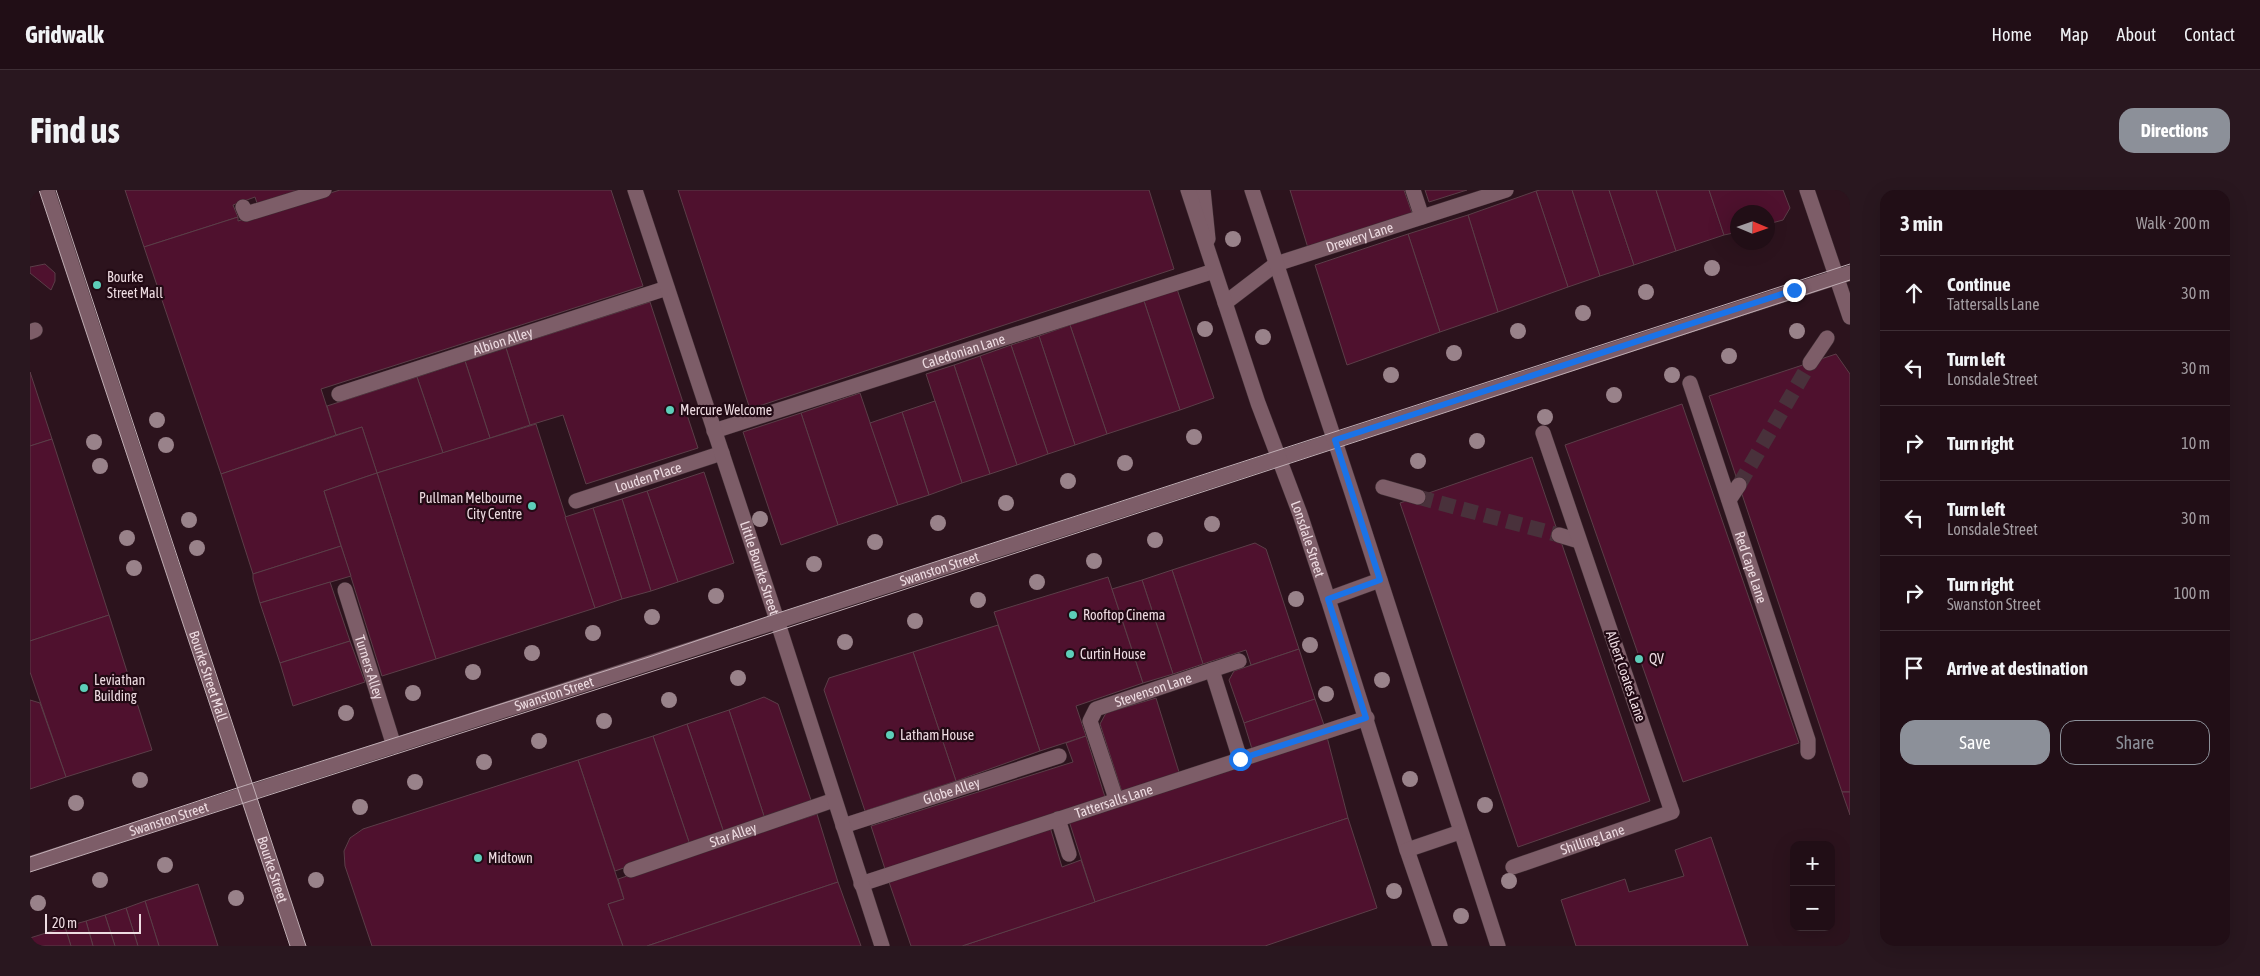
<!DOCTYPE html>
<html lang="en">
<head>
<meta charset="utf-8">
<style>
  body { margin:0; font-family:"Asap Condensed",sans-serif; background:#29171f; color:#f1f3f6 }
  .controls { position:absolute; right:15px; bottom:15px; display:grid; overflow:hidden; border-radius:10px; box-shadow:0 5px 20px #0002 }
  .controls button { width:45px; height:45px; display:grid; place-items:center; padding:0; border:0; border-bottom:1px solid #3e2e35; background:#210e16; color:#f1f3f6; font:25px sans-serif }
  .compass { position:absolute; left:1700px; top:15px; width:45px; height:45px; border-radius:50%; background:#210e16; box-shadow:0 5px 20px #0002; rotate:92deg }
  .scale { position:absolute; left:15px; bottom:12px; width:96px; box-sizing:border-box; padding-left:5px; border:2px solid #eedce2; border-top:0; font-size:14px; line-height:18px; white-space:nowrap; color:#eedce2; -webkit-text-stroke:4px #220a14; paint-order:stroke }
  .stop { position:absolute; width:15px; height:15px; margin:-11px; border:4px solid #1a73e8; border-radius:50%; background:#fff }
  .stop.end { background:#1a73e8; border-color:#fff; box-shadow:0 1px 5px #0008 }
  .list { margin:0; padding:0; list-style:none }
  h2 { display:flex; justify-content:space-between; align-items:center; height:65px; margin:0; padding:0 20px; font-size:21px }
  h2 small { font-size:16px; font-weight:400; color:#a29ca1 }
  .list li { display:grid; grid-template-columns:32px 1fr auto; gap:15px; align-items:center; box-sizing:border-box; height:75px; padding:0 20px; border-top:1px solid #3e2e35 }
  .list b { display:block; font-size:19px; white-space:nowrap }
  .list p { margin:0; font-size:16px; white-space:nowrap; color:#a29ca1 }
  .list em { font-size:16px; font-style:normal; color:#a29ca1 }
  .actions { display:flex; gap:10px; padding:15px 20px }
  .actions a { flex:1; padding:11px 0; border:1px solid #8c9099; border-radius:15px; text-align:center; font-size:18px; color:#8c9099 }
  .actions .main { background:#8c9099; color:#fff }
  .icon { flex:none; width:28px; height:28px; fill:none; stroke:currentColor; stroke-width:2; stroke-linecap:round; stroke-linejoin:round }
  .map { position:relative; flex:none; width:1820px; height:756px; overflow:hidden; border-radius:15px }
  header { display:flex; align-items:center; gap:30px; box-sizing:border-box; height:70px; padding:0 25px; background:#210e16; border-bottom:1px solid #3e2e35 }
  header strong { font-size:24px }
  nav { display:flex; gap:28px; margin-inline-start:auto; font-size:18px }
  .intro { display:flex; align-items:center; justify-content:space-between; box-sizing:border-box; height:120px; padding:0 30px }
  h1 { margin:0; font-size:35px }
  .button { padding:12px 22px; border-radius:15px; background:#8c9099; color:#fff; font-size:18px; font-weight:700 }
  main { display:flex; gap:30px; padding:0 30px }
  aside { flex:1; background:#210e16; border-radius:15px; box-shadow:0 5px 20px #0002 }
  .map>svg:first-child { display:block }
</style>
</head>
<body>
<header>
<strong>Gridwalk</strong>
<nav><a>Home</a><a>Map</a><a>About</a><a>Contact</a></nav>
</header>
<div class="intro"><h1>Find us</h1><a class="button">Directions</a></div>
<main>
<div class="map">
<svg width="1820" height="756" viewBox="0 0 1820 756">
  <rect width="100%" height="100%" fill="#2c131d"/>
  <g fill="#4f112e" stroke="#5b3e48">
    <polygon points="95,0 282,0 228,16 225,7 203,15 208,27 114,57"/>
    <polygon points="310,0 581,0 613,96 291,199 306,245 191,284 114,57 208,27 208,31"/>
    <polygon points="648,0 1119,0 1144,79 720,219"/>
    <polygon points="1260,0 1374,0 1382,23 1278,58"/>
    <polygon points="1395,0 1437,0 1399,12"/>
    <polygon points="1510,0 1542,0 1570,86 1538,97 1506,1"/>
    <polygon points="1542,0 1579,0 1604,75 1570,86"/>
    <polygon points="1579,0 1626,0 1646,61 1604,75"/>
    <polygon points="1626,0 1679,0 1694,45 1646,61"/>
    <polygon points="1679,0 1753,0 1760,18 1753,30 1738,34 1738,22 1708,22 1708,42 1694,45"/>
    <polygon points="1506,1 1538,97 1468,122 1438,25"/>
    <polygon points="1438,25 1468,122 1410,142 1378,44"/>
    <polygon points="1378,44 1410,142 1317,175 1285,75"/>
    <polygon points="15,74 25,83 25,91 21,100 0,83 0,77"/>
    <polygon points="1147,99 1184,208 1150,220 1114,111"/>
    <polygon points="1114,111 1150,220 1077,244 1040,135"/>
    <polygon points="620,112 668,258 556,294 533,225 500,235 476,158"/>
    <polygon points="1040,135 1077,244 1045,255 1009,146"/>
    <polygon points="1009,146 1045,255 1018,264 981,155"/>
    <polygon points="981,155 1018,264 987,275 950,166"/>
    <polygon points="476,158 500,235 460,248 435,171"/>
    <polygon points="1806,164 1820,184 1820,602 1812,602 1679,206"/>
    <polygon points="950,166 987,275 960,284 924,175"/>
    <polygon points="435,171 460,248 413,263 387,187"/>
    <polygon points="924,175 960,284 932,293 896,184"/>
    <polygon points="0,182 22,249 0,256"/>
    <polygon points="387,187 413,263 347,283 332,237 306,245 297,216"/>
    <polygon points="830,203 868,315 808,335 771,223"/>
    <polygon points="905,211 932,293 899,305 872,222"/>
    <polygon points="1652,214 1769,553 1653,592 1535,255"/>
    <polygon points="872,222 899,305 868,315 840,233"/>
    <polygon points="771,223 808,335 751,355 713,242"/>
    <polygon points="506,234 565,418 406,469 347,283"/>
    <polygon points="332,237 347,283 294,301 311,356 223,384 191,284"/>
    <polygon points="22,249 79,425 0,451 0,256"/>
    <polygon points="1502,267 1620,611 1488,657 1370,313"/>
    <polygon points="674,282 704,373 648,392 617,301"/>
    <polygon points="347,283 406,469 352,486 294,301"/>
    <polygon points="617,301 648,392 621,401 592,309"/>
    <polygon points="592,309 621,401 592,409 563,318"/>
    <polygon points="563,318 592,409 565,418 535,327"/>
    <polygon points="1225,353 1236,359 1269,459 1221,475 1216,460 1173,474 1142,380"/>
    <polygon points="311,356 321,386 230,413 223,389 223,384"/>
    <polygon points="1142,380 1173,474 1143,484 1112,390"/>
    <polygon points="1078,387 1113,493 1046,516 1056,546 1010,561 964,422"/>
    <polygon points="1112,390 1143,484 1113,493 1082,399"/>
    <polygon points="300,392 320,451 250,473 230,413"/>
    <polygon points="79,425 122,560 36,587 0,482 0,451"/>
    <polygon points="968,435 1010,561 926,591 883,462"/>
    <polygon points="320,451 335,492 263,516 250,473"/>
    <polygon points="1269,459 1285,509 1214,533 1199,490 1204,481"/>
    <polygon points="883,462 926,591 835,621 794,500 799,488"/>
    <polygon points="734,507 748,514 782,613 735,629 699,520"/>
    <polygon points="1126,508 1149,582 1092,602 1070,534 1076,523"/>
    <polygon points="1285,509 1294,535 1222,559 1214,533"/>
    <polygon points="0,510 10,513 36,587 0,599"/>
    <polygon points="699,520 735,629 694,643 657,534"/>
    <polygon points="657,534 694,643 660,655 623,546"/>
    <polygon points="623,546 660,655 585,681 548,570"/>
    <polygon points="1056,546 1075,607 855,679 841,636 1043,572 1036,553"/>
    <polygon points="1297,547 1318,628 1065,712 1039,631"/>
    <polygon points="548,570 594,709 578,714 593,756 342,756 315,676 314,661 320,648 333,639"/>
    <polygon points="1812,602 1820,602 1820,625"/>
    <polygon points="787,624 808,692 617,756 593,756 578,714 594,709 588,689"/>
    <polygon points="1318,628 1347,718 1235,756 932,756"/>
    <polygon points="1020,637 1032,677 1051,670 1065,712 932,756 881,756 859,692"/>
    <polygon points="1681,647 1718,756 1546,756 1531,710 1595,689 1599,702 1654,686 1645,660"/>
    <polygon points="808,692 831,756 617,756"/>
    <polygon points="168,694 188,756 129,756 115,711"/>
    <polygon points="115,711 129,756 108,756 96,718"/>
    <polygon points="96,718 108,756 85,756 75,725"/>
    <polygon points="75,725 85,756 63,756 56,731"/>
    <polygon points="56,731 63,756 41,756 35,737"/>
    <polygon points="35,737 41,756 0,756 0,748"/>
  </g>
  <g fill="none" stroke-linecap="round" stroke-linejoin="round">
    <g stroke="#49313b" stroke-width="15" stroke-dasharray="15 8" stroke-linecap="butt">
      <polyline points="1709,295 1780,173"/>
      <polyline points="1388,307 1529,345"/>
    </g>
    <g stroke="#3f2d33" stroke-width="16">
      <g id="lane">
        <polyline points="1173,0 1178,49"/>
        <polyline points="1383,0 1392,27"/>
        <polyline points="213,17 216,24 294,0"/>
        <path id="s1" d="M1195,113L1246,74L1476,0"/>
        <path id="s2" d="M309,204L637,98"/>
        <path id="s3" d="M684,241L1184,81"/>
        <path id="s4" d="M546,311L692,263"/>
        <path id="s5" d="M315,400L364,556"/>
        <polyline points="1182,480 1209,471"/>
        <path id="s6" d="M1086,609L1060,531L1066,519L1182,480L1210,569"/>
        <polyline points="1028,629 1039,664"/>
        <path id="s7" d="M813,636L1029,566"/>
        <path id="s8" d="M601,680L804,610"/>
        <path id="s9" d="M831,694L1337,528"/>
      </g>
    </g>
    <g stroke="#3f2d33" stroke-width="16">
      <g id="street">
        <path id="s10" d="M17,0L268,756"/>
        <path id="s11" d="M605,0L745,424L852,756"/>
        <polyline points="1777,0 1820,127"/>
        <polyline points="0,142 5,140"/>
        <polyline points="1780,173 1797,148"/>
        <path id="s12" d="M1660,193L1778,550V562"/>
        <polyline points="1353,297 1388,307"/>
        <polyline points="1699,310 1709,295"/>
        <polyline points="1529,345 1549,351"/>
        <path id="s13" d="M0,674L1820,83"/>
        <path id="s14" d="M1483,677L1642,622L1513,243"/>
      </g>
    </g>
    <g stroke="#3f2d33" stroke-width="16">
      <g id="secondary">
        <path id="s15" d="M1158,0L1228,213L1270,324L1298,409L1377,660L1410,756"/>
        <polyline points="1222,0 1323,306 1468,756"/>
        <polyline points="1298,409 1350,390"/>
        <polyline points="1377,660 1430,642"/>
      </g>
    </g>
    <use href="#lane" stroke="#7d5d68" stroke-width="15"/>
    <use href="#street" stroke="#7d5d68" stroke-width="15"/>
    <use href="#secondary" stroke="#7d5d68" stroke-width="15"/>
    <g stroke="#c0adb4" stroke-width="1">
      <polyline points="9,0 260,756"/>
      <polyline points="26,0 276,756"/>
      <polyline points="0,667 207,598 619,467 745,424 1820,74"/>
      <polyline points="0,682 723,449 1820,90"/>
    </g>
  </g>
  <g fill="#99828a">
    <circle cx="1203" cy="49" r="8"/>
    <circle cx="1682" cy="78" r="8"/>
    <circle cx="1616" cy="102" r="8"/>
    <circle cx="1553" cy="123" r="8"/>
    <circle cx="1175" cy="139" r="8"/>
    <circle cx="1488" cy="141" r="8"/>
    <circle cx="1767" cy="141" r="8"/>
    <circle cx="1233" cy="147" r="8"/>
    <circle cx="1424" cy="163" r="8"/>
    <circle cx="1699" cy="166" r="8"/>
    <circle cx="1361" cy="185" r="8"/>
    <circle cx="1642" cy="185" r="8"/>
    <circle cx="1584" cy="205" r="8"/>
    <circle cx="1515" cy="227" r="8"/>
    <circle cx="127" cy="230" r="8"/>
    <circle cx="1164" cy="247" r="8"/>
    <circle cx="1447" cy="251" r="8"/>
    <circle cx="64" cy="252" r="8"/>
    <circle cx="136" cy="255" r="8"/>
    <circle cx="1388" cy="271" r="8"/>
    <circle cx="1095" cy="273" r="8"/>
    <circle cx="70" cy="276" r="8"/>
    <circle cx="1038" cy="291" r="8"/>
    <circle cx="976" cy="313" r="8"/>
    <circle cx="730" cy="329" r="8"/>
    <circle cx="159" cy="330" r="8"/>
    <circle cx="908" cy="333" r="8"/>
    <circle cx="1182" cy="334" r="8"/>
    <circle cx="97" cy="348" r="8"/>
    <circle cx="1125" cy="350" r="8"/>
    <circle cx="845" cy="352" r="8"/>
    <circle cx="167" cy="358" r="8"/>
    <circle cx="1064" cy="371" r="8"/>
    <circle cx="784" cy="374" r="8"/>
    <circle cx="104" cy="378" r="8"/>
    <circle cx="1007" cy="392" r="8"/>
    <circle cx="686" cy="406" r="8"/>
    <circle cx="1266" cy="409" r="8"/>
    <circle cx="948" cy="410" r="8"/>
    <circle cx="622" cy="427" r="8"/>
    <circle cx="885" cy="431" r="8"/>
    <circle cx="563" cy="443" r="8"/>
    <circle cx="815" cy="452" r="8"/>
    <circle cx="1280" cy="455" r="8"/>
    <circle cx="502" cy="463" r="8"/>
    <circle cx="443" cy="482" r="8"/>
    <circle cx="708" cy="488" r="8"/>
    <circle cx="1352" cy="490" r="8"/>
    <circle cx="383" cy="503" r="8"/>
    <circle cx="1296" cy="504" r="8"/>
    <circle cx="639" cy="510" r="8"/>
    <circle cx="316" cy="523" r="8"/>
    <circle cx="574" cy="531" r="8"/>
    <circle cx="509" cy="551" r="8"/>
    <circle cx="454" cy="572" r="8"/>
    <circle cx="1380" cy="589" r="8"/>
    <circle cx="110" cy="590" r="8"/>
    <circle cx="385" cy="592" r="8"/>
    <circle cx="46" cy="613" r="8"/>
    <circle cx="1455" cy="615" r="8"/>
    <circle cx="330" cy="617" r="8"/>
    <circle cx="135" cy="675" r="8"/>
    <circle cx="70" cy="690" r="8"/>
    <circle cx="286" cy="690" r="8"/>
    <circle cx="1479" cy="691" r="8"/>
    <circle cx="1364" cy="701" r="8"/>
    <circle cx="206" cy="708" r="8"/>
    <circle cx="8" cy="713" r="8"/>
    <circle cx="1431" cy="726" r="8"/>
  </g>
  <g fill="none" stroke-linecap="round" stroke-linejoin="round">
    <polyline stroke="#1a73e8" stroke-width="6" points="1210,569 1336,528 1298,409 1350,390 1305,250 1764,100"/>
  </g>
  <g fill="#5dceb9" stroke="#220a14" stroke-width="2">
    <circle cx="67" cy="95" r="5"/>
    <circle cx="640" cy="220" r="5"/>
    <circle cx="502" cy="316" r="5"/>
    <circle cx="1043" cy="425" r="5"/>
    <circle cx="1040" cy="464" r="5"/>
    <circle cx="1609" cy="469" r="5"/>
    <circle cx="54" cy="498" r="5"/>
    <circle cx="860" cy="545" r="5"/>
    <circle cx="448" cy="668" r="5"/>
  </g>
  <g text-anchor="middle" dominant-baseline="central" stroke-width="4.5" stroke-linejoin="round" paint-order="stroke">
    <g font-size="14" fill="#eedce2" stroke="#220a14">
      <text stroke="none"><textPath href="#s1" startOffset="152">Drewery Lane</textPath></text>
      <text stroke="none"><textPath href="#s2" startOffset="172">Albion Alley</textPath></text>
      <text stroke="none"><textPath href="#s3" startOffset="262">Caledonian Lane</textPath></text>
      <text stroke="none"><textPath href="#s4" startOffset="76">Louden Place</textPath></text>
      <text stroke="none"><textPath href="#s15" startOffset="369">Lonsdale Street</textPath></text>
      <text stroke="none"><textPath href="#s12" startOffset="194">Red Cape Lane</textPath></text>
      <text stroke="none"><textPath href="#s11" startOffset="398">Little Bourke Street</textPath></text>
      <text stroke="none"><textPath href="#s13" startOffset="956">Swanston Street</textPath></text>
      <text stroke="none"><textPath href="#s5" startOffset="81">Turners Alley</textPath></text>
      <text transform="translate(1596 486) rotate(71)">Albert Coates Lane</text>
      <text stroke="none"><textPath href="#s10" startOffset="512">Bourke Street Mall</textPath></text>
      <text stroke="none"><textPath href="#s6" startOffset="156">Stevenson Lane</textPath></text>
      <text stroke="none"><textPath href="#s13" startOffset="551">Swanston Street</textPath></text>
      <text stroke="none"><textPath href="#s7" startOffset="114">Globe Alley</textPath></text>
      <text stroke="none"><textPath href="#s9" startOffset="266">Tattersalls Lane</textPath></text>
      <text stroke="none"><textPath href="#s13" startOffset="146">Swanston Street</textPath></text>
      <text stroke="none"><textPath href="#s8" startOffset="108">Star Alley</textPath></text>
      <text stroke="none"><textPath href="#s14" startOffset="84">Shilling Lane</textPath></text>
      <text stroke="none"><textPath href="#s10" startOffset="716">Bourke Street</textPath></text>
    </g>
    <g font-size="14" fill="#eedce2" stroke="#220a14" text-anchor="start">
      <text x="77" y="87">Bourke<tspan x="77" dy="16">Street Mall</tspan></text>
      <text x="650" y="220">Mercure Welcome</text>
      <text x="492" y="308" text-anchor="end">Pullman Melbourne<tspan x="492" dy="16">City Centre</tspan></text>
      <text x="1053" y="425">Rooftop Cinema</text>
      <text x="1050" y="464">Curtin House</text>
      <text x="1619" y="469">QV</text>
      <text x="64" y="490">Leviathan<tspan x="64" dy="16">Building</tspan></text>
      <text x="870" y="545">Latham House</text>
      <text x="458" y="668">Midtown</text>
    </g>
  </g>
</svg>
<div class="controls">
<button>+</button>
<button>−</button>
</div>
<svg class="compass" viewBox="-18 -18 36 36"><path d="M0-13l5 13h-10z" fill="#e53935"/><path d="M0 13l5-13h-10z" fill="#a29ca1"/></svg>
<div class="scale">20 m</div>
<div class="stop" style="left:1210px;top:569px"></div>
<div class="stop end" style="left:1764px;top:100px"></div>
</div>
<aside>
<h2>3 min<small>Walk · 200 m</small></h2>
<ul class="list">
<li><svg class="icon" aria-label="ahead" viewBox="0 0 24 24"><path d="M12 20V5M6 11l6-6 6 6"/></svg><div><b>Continue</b><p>Tattersalls Lane</p></div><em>30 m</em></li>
<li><svg class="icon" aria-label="left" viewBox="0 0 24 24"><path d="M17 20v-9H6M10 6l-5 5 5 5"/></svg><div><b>Turn left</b><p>Lonsdale Street</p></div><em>30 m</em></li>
<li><svg class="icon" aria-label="right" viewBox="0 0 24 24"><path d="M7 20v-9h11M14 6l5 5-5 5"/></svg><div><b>Turn right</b></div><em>10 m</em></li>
<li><svg class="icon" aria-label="left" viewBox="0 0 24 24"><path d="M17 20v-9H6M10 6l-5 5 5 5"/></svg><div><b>Turn left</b><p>Lonsdale Street</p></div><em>30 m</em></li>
<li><svg class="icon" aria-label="right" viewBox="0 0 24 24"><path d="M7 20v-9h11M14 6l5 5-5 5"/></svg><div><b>Turn right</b><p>Swanston Street</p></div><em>100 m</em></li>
<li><svg class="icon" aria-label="arrive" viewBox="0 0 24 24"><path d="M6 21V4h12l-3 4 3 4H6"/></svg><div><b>Arrive at destination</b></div></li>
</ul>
<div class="actions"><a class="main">Save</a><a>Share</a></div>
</aside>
</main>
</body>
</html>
